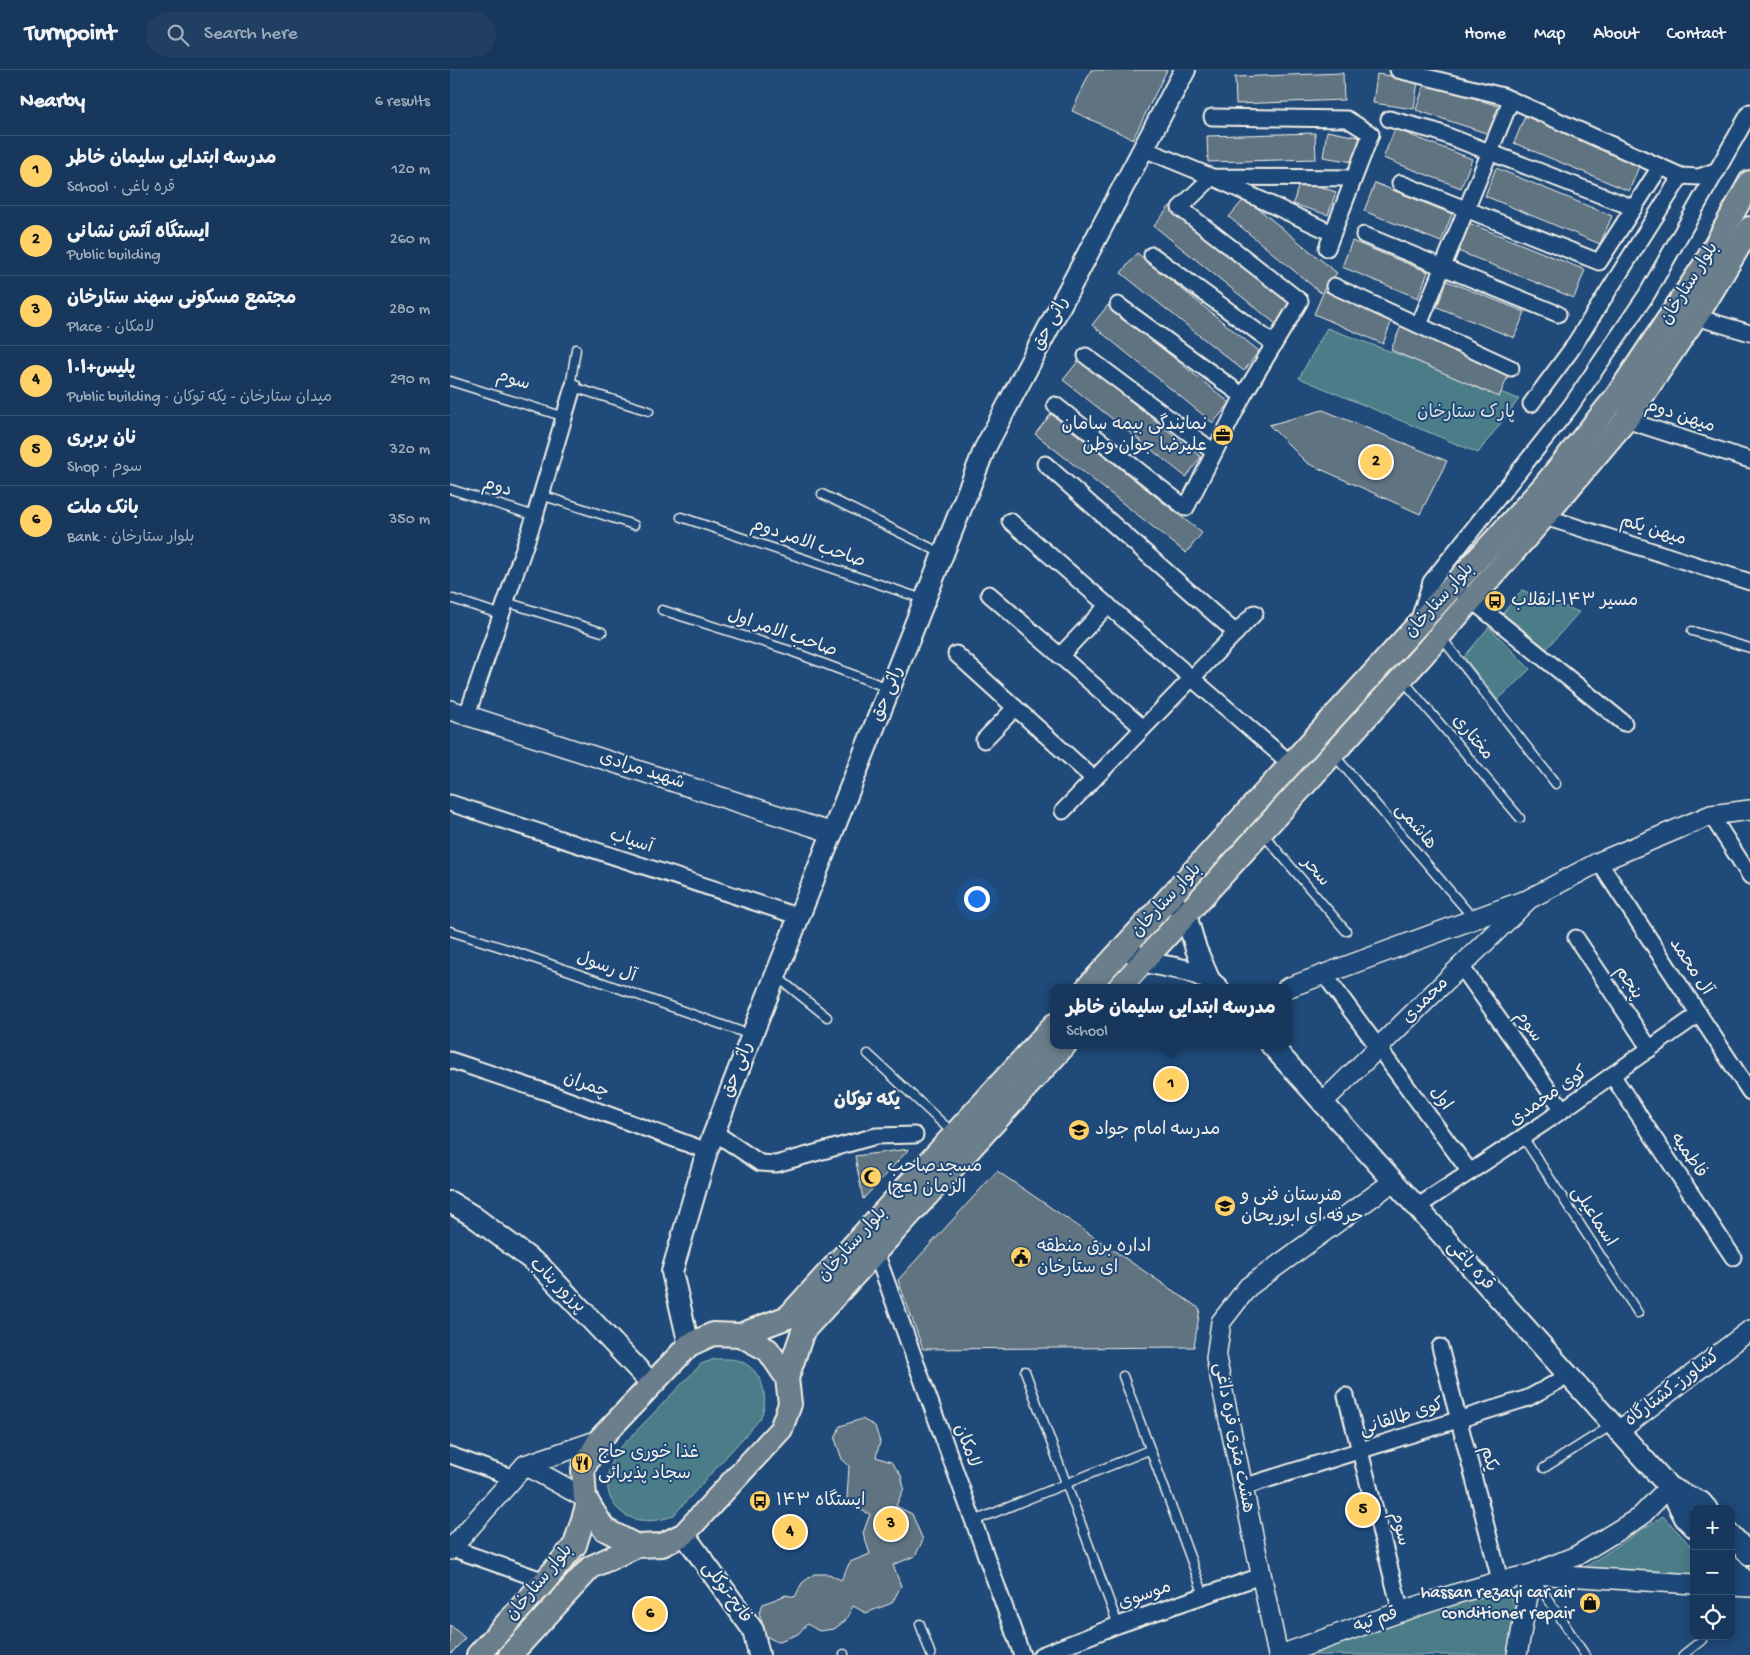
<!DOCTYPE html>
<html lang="en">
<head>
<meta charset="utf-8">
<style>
  body { margin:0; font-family:"Gochi Hand","Playpen Sans Arabic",sans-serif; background:#203f62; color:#f1f3f6 }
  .controls { position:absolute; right:15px; bottom:15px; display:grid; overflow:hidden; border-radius:10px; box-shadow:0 2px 12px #0003 }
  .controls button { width:45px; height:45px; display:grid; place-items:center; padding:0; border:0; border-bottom:1px solid #365272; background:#17385c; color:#f1f3f6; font:25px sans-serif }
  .you { position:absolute; left:526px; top:828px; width:18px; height:18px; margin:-12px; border:4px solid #fff; border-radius:50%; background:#1a73e8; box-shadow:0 0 0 8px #1a73e833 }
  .badge { display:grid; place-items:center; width:32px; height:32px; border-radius:50%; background:#ffd166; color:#111; font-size:16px; font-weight:700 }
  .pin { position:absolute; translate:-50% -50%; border:2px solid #fff; box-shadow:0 1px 5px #0006 }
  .popup { position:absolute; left:600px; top:914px; width:242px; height:65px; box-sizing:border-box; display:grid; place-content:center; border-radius:10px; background:#17385c; filter:drop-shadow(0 1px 4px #0005); font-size:16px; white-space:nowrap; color:#9eacbb }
  .popup b { font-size:19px; color:#f1f3f6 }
  .popup::after { content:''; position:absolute; left:50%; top:100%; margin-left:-10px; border:10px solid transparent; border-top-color:#17385c }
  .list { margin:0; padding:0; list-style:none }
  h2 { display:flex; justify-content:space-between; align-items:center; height:65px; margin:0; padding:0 20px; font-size:21px }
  h2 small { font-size:16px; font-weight:400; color:#9eacbb }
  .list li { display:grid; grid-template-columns:32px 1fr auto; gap:15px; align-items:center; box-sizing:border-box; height:70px; padding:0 20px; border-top:1px solid #365272 }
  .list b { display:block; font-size:19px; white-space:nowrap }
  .list p { margin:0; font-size:16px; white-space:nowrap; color:#9eacbb }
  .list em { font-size:16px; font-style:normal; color:#9eacbb }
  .icon { flex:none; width:28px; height:28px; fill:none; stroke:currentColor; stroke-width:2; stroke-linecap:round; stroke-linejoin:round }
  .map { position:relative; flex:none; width:1300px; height:1585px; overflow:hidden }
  header { display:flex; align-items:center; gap:30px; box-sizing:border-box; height:70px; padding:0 25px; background:#17385c; border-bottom:1px solid #365272 }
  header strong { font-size:24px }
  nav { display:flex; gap:28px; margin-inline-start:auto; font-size:18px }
  .search { width:350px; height:45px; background:#203f62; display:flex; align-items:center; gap:12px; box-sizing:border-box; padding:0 18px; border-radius:28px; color:#9eacbb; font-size:19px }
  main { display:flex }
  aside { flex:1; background:#17385c }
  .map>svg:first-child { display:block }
</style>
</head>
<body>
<header>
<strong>Turnpoint</strong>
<div class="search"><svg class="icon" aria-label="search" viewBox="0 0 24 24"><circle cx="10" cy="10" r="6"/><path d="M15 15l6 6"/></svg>Search here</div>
<nav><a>Home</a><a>Map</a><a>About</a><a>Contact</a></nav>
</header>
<main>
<aside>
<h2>Nearby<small>6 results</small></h2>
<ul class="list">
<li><span class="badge">1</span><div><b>مدرسه ابتدایی سلیمان خاطر</b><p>School · قره باغی</p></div><em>120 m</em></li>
<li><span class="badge">2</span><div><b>ایستگاه آتش نشانی</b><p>Public building</p></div><em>260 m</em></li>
<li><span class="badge">3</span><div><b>مجتمع مسکونی سهند ستارخان</b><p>Place · لامکان</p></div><em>280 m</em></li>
<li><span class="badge">4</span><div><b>پلیس+۱۰۱</b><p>Public building · میدان ستارخان - یکه توکان</p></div><em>290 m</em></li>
<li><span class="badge">5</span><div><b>نان بربری</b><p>Shop · سوم</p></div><em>320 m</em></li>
<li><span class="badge">6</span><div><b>بانک ملت</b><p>Bank · بلوار ستارخان</p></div><em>350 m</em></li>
</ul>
</aside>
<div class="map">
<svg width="1300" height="1585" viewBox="0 0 1300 1585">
  <rect width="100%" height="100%" fill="#1f4a7a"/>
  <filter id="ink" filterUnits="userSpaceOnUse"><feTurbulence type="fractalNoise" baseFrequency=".02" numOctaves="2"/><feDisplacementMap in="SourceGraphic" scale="10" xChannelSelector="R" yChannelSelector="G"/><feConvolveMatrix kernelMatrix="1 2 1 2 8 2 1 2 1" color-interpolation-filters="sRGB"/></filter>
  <g filter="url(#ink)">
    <g fill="#4c7d89" stroke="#a0b7b8">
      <polygon points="877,258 1069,329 1028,383 849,308"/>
      <polygon points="1072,520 1129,542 1094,582 1049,548"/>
      <polygon points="1039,557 1080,599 1048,630 1014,587"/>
      <path d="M265,1289C274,1289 284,1288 292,1292C313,1301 320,1329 310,1349L223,1446C174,1464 141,1428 166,1382L251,1294Z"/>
      <polygon points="1213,1446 1244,1479 1244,1504 1132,1499"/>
      <polygon points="1057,1518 1068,1546 1060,1585 830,1585"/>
    </g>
    <g fill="#607381" stroke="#f4f1e8">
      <polygon points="641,0 717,0 683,69 622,41"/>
      <polygon points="893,3 894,30 786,34 785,7"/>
      <polygon points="927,4 968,10 964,39 923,33"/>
      <polygon points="975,12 1054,38 1045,66 966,40"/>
      <polygon points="1075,46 1190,94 1179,121 1064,73"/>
      <polygon points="945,59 1022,89 1011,118 933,88"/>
      <polygon points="877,61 913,68 909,93 873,87"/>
      <polygon points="865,63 866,89 758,92 757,66"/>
      <polygon points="1046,98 1162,146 1150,174 1035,126"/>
      <polygon points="850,110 886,122 878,145 843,134"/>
      <polygon points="925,113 1002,144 991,172 914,141"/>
      <polygon points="795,128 887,203 871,223 779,147"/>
      <polygon points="720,136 843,235 827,255 704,156"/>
      <polygon points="1019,153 1135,200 1124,228 1008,181"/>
      <polygon points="902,171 978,202 968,228 892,197"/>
      <polygon points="687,183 809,281 794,301 671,203"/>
      <polygon points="997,211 1075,242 1064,268 987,237"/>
      <polygon points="874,221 942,250 933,274 864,244"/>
      <polygon points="658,235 780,333 763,353 642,255"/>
      <polygon points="951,256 1059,304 1049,327 941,280"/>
      <polygon points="629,290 751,387 736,407 613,310"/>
      <polygon points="873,340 997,391 970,444 857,393 819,355"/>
      <polygon points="601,344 752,463 736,483 585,364"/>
      <polygon points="459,1079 413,1129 405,1086"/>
      <polygon points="547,1101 750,1239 744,1277 473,1279 448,1210"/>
      <polygon points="412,1349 425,1356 430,1372 426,1387 441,1392 451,1405 454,1418 446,1436 462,1444 473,1470 465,1486 443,1495 451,1516 442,1533 416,1543 403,1536 395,1551 384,1559 369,1561 357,1554 348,1564 327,1572 316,1566 309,1542 313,1534 336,1525 345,1527 352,1513 364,1504 379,1504 391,1510 400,1492 420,1484 413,1463 420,1444 406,1438 397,1428 399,1396 392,1389 385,1369 390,1356"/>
      <polygon points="0,1555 15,1568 0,1585"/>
    </g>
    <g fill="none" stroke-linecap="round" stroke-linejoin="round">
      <g stroke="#f4f1e8" stroke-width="11">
        <g id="service">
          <polyline points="126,279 121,311 123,317 199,341"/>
          <polyline points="0,311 115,347"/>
          <polyline points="0,419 85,446"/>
          <polyline points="372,424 491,483"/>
          <polyline points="91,425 184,455"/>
          <polyline points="231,447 473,529"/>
          <polyline points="0,528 52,545"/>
          <polyline points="56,532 152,562"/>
          <polyline points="212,540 338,580 438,618"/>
          <polyline points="1242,561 1300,578"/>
          <polyline points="991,567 1106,714"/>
          <polyline points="953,610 1070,748"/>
          <polyline points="884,685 1023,848"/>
          <polyline points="813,764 896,861"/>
          <polyline points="0,861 66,882 301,965"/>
          <polyline points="326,906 377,947"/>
          <polyline points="418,984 503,1063"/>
          <polyline points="1073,1067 1188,1243"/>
          <polyline points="575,1301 668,1555"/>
          <polyline points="673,1306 754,1525"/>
          <polyline points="1094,1398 1162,1355"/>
          <polyline points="524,1451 699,1380"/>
          <polyline points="1084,1508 1135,1585"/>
          <polyline points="470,1554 481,1585"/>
          <polyline points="394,1584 394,1585"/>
          <polyline points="1233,1585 1252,1570"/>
        </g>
      </g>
      <g stroke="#f4f1e8" stroke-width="19">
        <g id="minor">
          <polyline points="948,0 1053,26 1231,106 1249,107 1268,100"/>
          <polyline points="762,47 897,49 921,64 877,178"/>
          <polyline points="939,49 985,61 1184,138"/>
          <polyline points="694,79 762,107 903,108"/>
          <polyline points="950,113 1149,192 1210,97"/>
          <polyline points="914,165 1108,244"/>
          <polyline points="702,185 823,273"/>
          <polyline points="884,216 1061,298"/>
          <polyline points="668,235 793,326"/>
          <polyline points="1246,247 1300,263"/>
          <polyline points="969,255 1061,30"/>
          <polyline points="636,286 764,382"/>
          <polyline points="1081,334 1121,280 1231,106"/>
          <polyline points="605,335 736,438 793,326 850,231 730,138 762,107 882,163"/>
          <polyline points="1176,350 1300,390"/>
          <polyline points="595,394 786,563"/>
          <polyline points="1095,447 1300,512"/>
          <polyline points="560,451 841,694"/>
          <polyline points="539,524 693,658"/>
          <polyline points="1014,524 1174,653"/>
          <polyline points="969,549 981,512 1120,337 1197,224 1300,42"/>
          <polyline points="506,584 644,709"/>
          <polyline points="610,586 658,535"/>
          <polyline points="17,645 85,446 123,317"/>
          <polyline points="534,670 565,638"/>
          <polyline points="0,733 350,847"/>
          <polyline points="613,741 805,543"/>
          <polyline points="1261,745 1300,806"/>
          <polyline points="1149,792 1300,1022"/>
          <polyline points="1126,868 1200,979"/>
          <polyline points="1011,896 1113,1040"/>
          <polyline points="874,904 1020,1102"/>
          <polyline points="0,990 102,1024 257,1081"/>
          <polyline points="1162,1005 1283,1187"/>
          <polyline points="264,1062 310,1093 326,1094 426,1066 465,1065"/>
          <polyline points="967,1137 1094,1053 1249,944"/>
          <polyline points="425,1180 572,1585"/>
          <polyline points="990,1277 1050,1510"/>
          <polyline points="896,1326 951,1542"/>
          <polyline points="0,1385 64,1408"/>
          <polyline points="793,1417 1078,1328 1118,1306"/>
          <polyline points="1,1478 95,1511"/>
          <polyline points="591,1585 668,1555 811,1506"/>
        </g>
      </g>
      <g stroke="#f4f1e8" stroke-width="22">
        <g id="tertiary">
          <polyline points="0,640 383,763"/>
          <polyline points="837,918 1073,831"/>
          <polyline points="872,1033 1079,829 1149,792 1261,745 1300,740"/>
          <polyline points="1170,1360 1300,1260"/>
          <polyline points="1219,1417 1190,1447 1126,1486 1082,1504 1244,1514"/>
          <polyline points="135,1428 75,1395 149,1370"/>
          <polyline points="0,1480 75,1395"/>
          <polyline points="1281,1516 1300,1517"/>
          <polyline points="828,1585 766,1288 771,1252 798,1217 944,1111"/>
          <path d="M830,1585C913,1556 996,1522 1082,1504L1067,1585"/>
        </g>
      </g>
      <g stroke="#f4f1e8" stroke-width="24">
        <g id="secondary">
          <polyline points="726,835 736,845 746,879 759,909"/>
          <path d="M683,883C704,903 740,890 768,918"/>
          <polyline points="821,975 1219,1417"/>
          <polyline points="0,1132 23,1146 91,1197 202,1314"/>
          <polyline points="239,1275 222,1202 257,1081 302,965 535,378 735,0"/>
          <polyline points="1244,1457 1235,1448 1219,1417 1251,1432 1257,1439"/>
          <polyline points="234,1464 303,1560 309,1585"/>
          <polyline points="1281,1465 1300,1485"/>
          <polyline points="1281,1496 1300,1516"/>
        </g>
      </g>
      <g stroke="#f4f1e8" stroke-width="26">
        <g id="primary">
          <polyline points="637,918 1094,416 1166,327 1255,194 1300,112"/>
          <polyline points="669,918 971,587 1102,438 1176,350 1253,236 1300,158"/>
          <polygon points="263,1264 290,1265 318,1280 337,1308 340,1334 331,1359 234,1464 212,1475 187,1476 154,1459 135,1428 133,1399 149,1370 239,1275"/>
          <polyline points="290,1265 338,1247 604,955"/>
          <polyline points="337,1308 353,1261 615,975"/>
          <polyline points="28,1585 95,1511 125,1475 138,1433"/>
          <polyline points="60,1585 141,1497 187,1476"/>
        </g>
      </g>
      <use href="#service" stroke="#1f4a7a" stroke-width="8"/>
      <use href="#minor" stroke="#1f4a7a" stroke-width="15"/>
      <use href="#tertiary" stroke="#1f4a7a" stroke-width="19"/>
      <use href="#secondary" stroke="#1f4a7a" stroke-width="20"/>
      <use href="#primary" stroke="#6b7e8b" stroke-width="22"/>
    </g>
  </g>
  <defs>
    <g id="office-disc" transform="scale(1.125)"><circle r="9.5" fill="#ffd166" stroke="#1f4a7a"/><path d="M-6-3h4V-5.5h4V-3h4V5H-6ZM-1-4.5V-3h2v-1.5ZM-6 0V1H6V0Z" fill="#111"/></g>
    <g id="bus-disc" transform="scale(1.125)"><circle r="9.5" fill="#ffd166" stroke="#1f4a7a"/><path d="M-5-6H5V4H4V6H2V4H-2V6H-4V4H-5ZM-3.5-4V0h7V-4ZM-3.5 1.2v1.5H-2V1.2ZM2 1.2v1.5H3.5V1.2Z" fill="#111"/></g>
    <g id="school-disc" transform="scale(1.125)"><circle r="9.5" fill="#ffd166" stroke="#1f4a7a"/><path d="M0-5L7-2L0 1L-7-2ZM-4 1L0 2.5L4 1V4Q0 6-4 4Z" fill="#111"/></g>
    <g id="mosque-disc" transform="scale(1.125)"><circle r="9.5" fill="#ffd166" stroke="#1f4a7a"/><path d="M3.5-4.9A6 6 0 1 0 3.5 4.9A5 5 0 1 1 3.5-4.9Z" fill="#111"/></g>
    <g id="civic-disc" transform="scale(1.125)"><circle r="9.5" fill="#ffd166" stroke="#1f4a7a"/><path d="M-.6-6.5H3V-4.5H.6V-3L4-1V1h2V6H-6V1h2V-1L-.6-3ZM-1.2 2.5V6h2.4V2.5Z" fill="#111"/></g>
    <g id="restaurant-disc" transform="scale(1.125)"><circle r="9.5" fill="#ffd166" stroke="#1f4a7a"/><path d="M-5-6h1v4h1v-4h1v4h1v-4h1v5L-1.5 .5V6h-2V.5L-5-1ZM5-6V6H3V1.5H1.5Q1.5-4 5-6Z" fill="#111"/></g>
    <g id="shop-disc" transform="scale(1.125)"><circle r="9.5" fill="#ffd166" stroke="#1f4a7a"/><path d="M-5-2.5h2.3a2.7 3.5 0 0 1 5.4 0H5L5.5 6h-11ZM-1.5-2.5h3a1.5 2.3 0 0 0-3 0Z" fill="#111"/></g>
  </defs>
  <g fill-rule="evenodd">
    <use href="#office-disc" x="773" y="365"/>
    <use href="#bus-disc" x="1045" y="531"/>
    <use href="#school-disc" x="629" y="1060"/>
    <use href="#mosque-disc" x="421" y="1107"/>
    <use href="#school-disc" x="775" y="1136"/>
    <use href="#civic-disc" x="571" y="1187"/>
    <use href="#restaurant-disc" x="132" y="1393"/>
    <use href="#bus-disc" x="310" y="1431"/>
    <use href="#shop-disc" x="1140" y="1533"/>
  </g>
  <g text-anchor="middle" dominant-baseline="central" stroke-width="4" stroke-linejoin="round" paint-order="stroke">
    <g font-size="18" fill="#f4f1e8" stroke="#1f4a7a">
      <text transform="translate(1240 214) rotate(-58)">بلوار ستارخان</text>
      <text transform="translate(601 254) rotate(-62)">راثی حق</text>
      <text transform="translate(63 311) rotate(17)">سوم</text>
      <text transform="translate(1230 347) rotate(18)">میهن دوم</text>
      <text transform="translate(47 418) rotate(17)">دوم</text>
      <text transform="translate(1203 461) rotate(17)">میهن یکم</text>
      <text transform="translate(358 474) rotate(19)">صاحب الامر دوم</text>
      <text transform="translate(990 531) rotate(-48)">بلوار ستارخان</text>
      <text transform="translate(332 564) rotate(19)">صاحب الامر اول</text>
      <text transform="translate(438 624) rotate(-68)">راثی حق</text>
      <text transform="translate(1022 668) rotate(50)">مختاری</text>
      <text transform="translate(192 701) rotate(18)">شهید مرادی</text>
      <text transform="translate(965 757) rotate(50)">هاشمی</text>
      <text transform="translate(181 772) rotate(18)">آسیاب</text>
      <text transform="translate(865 802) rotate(49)">سحر</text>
      <text transform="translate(717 831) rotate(-47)">بلوار ستارخان</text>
      <text transform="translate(1240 897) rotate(57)">آل محمد</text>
      <text transform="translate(156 898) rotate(19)">آل رسول</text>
      <text transform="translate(1178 913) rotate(56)">پنجم</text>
      <text transform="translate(976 931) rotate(-45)">محمدی</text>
      <text transform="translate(1078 957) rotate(55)">سوم</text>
      <text transform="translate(288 1000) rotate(-69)">راثی حق</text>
      <text transform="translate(136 1016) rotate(20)">چمران</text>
      <text transform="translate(1099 1027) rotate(-35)">کوی محمدی</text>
      <text transform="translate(990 1029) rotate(54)">اول</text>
      <text transform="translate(1238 1086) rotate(56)">فاطمیه</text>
      <text transform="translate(1143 1147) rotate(57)">اسماعیلی</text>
      <text transform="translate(403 1175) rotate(-48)">بلوار ستارخان</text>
      <text transform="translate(1020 1196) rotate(48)">قره باغی</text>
      <text transform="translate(107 1216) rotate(44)">پرزور بناب</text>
      <text transform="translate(1223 1319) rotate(-37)">کشاورز-کشتارگاه</text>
      <text transform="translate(952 1348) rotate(-18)">کوی طالقانی</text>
      <text transform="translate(783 1368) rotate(79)">هشت متری قره داغی</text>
      <text transform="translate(516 1376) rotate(70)">لامکان</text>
      <text transform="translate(1038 1389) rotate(76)">یکم</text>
      <text transform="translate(949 1459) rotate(76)">سوم</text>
      <text transform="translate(90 1513) rotate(-50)">بلوار ستارخان</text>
      <text transform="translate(276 1523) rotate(54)">فاتح-توکلی</text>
      <text transform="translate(695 1526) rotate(-19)">موسوی</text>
      <text transform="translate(926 1551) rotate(-19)">قم تپه</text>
    </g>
    <g font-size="18" fill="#dbe0da" stroke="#1f4a7a">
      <text x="1016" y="343">پارک ستارخان</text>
    </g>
    <g font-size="18" fill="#f4f1e8" stroke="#1f4a7a" text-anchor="start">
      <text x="757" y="355" text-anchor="end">نمایندگی بیمه سامان<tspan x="757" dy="21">علیرضا جوان وطن</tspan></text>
      <text x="1061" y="531">مسیر ۱۴۳-انقلاب</text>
      <text x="645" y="1060">مدرسه امام جواد</text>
      <text x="437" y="1097">مسجدصاحب<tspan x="437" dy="21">الزمان (عج)</tspan></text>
      <text x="791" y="1126">هنرستان فنی و<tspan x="791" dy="21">حرفه ای ابوریحان</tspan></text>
      <text x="587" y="1177">اداره برق منطقه<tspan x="587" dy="21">ای ستارخان</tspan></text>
      <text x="148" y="1383">غذا خوری حاج<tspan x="148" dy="21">سجاد پذیرائی</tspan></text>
      <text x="326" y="1431">ایستگاه ۱۴۳</text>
      <text x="1124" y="1523" text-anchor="end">hassan rezayi car air<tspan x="1124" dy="21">conditioner repair</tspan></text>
    </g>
    <g font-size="19" font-weight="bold" fill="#f4f1e8" stroke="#1f4a7a">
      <text x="417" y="1031">یکه توکان</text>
    </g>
  </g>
</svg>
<div class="controls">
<button>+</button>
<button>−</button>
<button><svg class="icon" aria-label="locate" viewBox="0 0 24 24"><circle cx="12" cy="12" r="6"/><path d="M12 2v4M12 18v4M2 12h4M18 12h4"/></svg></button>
</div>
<div class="you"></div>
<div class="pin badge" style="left:721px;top:1014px">1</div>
<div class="popup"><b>مدرسه ابتدایی سلیمان خاطر</b>School</div>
<div class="pin badge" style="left:926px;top:392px">2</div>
<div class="pin badge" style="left:441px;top:1454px">3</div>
<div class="pin badge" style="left:340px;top:1462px">4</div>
<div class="pin badge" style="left:913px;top:1440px">5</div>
<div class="pin badge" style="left:200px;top:1544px">6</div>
</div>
</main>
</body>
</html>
